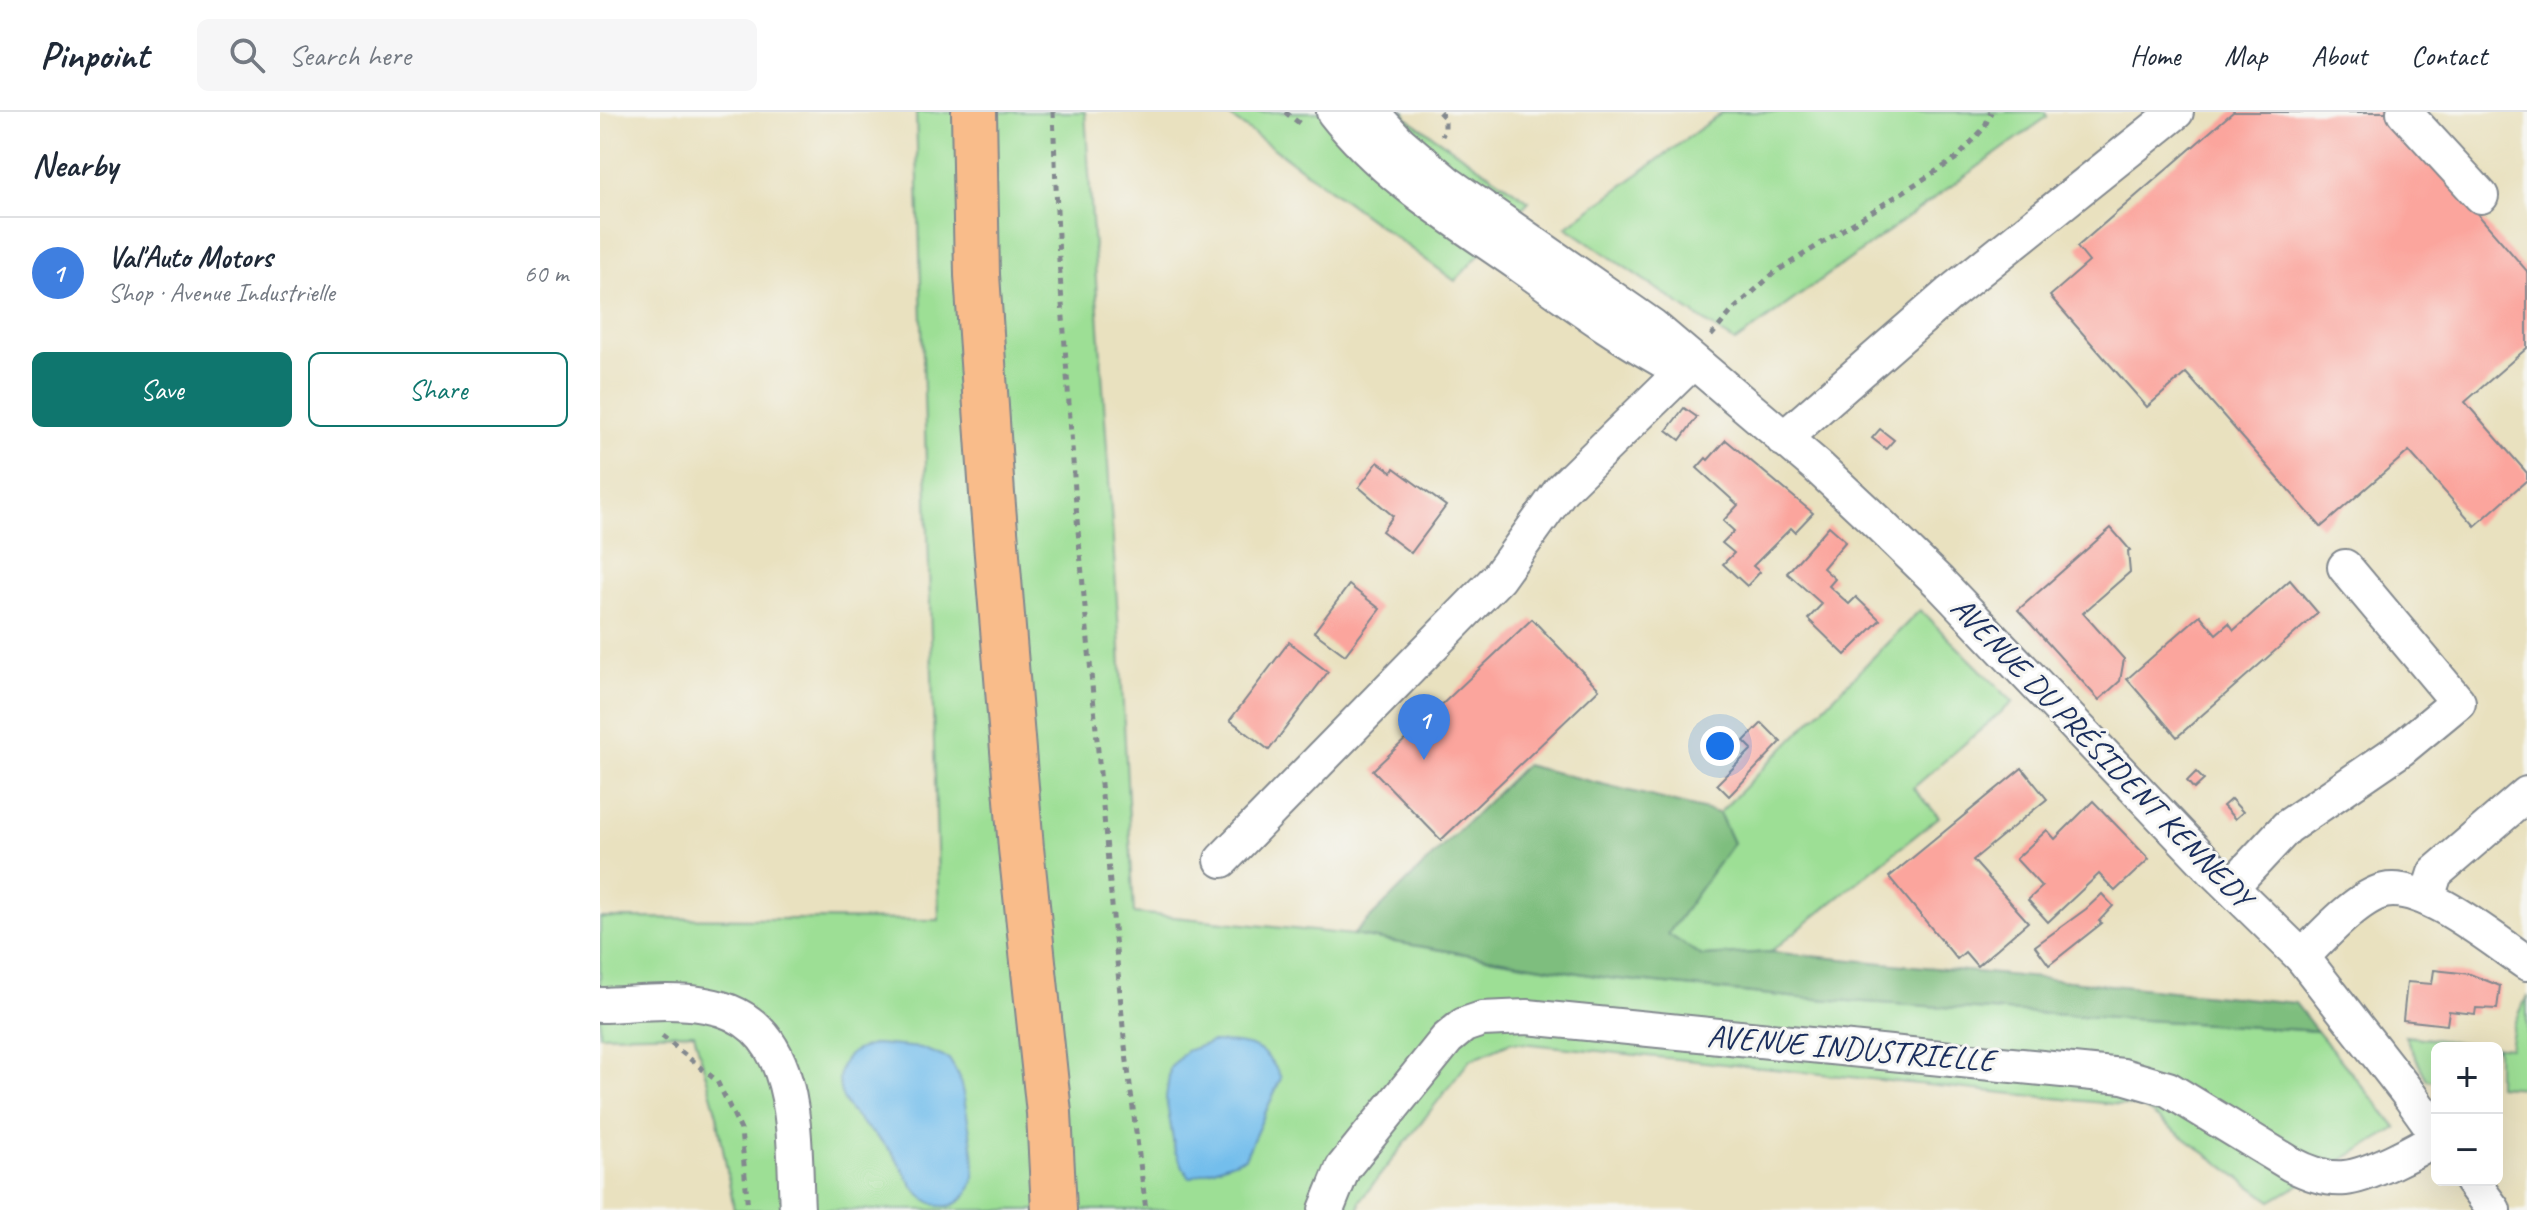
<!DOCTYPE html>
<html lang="en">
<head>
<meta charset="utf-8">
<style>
  body { margin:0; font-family:Caveat,sans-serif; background:#f6f6f7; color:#1f2937 }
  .controls { position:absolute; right:24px; bottom:24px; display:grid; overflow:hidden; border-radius:12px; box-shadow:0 8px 32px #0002 }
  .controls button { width:72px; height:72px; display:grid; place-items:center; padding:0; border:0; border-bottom:2px solid #e0e1e3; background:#fff; color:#1f2937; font:40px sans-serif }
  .you { position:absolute; left:1120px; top:634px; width:28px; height:28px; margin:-20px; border:6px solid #fff; border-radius:50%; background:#1a73e8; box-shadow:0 0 0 12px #1a73e833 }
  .badge { display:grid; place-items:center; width:52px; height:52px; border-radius:50%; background:#0f766e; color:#fff; font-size:26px; font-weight:700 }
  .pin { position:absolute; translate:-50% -66px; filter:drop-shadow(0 2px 4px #0008) }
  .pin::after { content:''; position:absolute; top:42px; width:28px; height:24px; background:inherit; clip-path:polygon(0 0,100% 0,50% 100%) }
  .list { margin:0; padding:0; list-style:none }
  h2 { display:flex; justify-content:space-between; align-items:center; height:104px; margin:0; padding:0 32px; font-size:34px }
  h2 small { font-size:26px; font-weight:400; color:#747a83 }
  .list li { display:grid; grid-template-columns:52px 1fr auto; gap:24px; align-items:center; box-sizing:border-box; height:112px; padding:0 32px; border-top:2px solid #e0e1e3 }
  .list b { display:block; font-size:30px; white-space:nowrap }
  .list p { margin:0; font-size:26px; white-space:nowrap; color:#747a83 }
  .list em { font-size:26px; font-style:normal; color:#747a83 }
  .actions { display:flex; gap:16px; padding:24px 32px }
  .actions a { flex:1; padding:18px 0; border:2px solid #0f766e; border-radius:12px; text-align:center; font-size:28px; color:#0f766e }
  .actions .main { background:#0f766e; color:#fff }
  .icon { flex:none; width:44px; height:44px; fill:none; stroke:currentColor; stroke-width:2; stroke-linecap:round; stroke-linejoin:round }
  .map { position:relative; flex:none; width:1927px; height:1098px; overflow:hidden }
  header { display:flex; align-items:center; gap:48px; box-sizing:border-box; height:112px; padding:0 40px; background:#fff; border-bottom:2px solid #e0e1e3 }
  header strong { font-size:38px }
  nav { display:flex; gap:44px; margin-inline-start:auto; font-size:28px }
  .search { width:560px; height:72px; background:#f6f6f7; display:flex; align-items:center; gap:20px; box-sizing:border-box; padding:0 28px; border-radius:12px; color:#747a83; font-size:30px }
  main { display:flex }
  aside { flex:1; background:#fff }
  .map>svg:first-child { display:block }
</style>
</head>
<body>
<header>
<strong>Pinpoint</strong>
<div class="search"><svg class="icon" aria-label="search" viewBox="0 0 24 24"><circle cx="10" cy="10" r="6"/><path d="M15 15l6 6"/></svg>Search here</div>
<nav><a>Home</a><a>Map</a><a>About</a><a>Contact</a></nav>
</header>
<main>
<aside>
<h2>Nearby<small></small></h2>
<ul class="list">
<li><span class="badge" style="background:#3f7fe0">1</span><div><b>Val'Auto Motors</b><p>Shop · Avenue Industrielle</p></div><em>60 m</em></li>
</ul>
<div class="actions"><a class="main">Save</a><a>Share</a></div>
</aside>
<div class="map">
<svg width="1927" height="1098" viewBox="0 0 1927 1098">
  <rect width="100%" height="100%" fill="#f6f6f2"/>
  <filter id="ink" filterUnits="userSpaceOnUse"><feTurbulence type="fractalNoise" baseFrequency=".0125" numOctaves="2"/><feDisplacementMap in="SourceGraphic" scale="16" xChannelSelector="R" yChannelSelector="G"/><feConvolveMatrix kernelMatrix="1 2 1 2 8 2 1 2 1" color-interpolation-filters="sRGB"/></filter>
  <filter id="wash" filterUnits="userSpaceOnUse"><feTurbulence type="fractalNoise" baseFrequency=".006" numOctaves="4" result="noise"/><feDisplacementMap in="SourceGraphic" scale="32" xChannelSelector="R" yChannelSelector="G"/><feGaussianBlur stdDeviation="1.8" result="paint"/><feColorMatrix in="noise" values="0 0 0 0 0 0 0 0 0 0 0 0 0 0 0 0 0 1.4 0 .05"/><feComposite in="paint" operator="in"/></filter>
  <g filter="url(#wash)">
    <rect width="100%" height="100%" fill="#e9e1bf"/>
    <g fill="#9ddf95" stroke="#5c877a" stroke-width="2">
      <polygon points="316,0 485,0 520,536 534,801 753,823 1008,866 1200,886 1717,919 1797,1016 1671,1089 1542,995 911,930 870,948 760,1089 759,1098 134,1098 117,1003 94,921 0,923 0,806 339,808"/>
      <polygon points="624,0 805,0 807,6 929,89 855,169"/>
      <polygon points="1123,0 1445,0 1447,5 1135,230 966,115"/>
      <polygon points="1320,498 1413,590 1313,676 1339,705 1170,840 1102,844 1068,822 1133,731 1119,701"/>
      <polygon points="1927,884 1927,976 1897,974 1897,936 1837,936 1837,969 1827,968 1805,924 1910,936 1914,914"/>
    </g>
    <polygon fill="#7ebe7e" stroke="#4c766e" stroke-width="2" points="925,653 1119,701 1133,731 1068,822 1102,844 1170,840 1695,891 1717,919 1200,886 1008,866 753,823"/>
    <g fill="#73beec" stroke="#4776a5" stroke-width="2">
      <path d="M611,930C647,931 664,930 681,966L645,1046L589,1066L575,1040L566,986L570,956L586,939Z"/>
      <path d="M276,932L321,936L349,947C353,954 358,961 360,969C364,984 377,1052 374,1065C371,1080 359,1097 341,1094C312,1088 306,1056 289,1037C267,1013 233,996 240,959C244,940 259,936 276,932Z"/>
    </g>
    <g id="blocks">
      <g fill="#fba59d">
        <polygon points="1633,0 1789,0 1927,159 1927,236 1865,290 1927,361 1927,368 1875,414 1809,339 1721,415 1586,261 1547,295 1450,184 1489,150 1477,135"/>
        <polygon points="1084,296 1097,305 1080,328 1067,318"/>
        <polygon points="1280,317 1294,328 1286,337 1272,326"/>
        <polygon points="1126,328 1213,401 1195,420 1191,416 1153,454 1160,460 1147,474 1123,452 1134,441 1122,431 1134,419 1123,409 1138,393 1097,356 1106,346 1108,348"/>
        <polygon points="778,350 792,360 794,356 846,394 811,441 782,419 793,404 759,375"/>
        <polygon points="1229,414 1246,429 1223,456 1235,467 1229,474 1249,492 1256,485 1280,508 1245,543 1208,507 1222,492 1187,461"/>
        <polygon points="1511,416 1530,438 1528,439 1530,460 1483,501 1524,547 1520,569 1499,588 1418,498"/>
        <polygon points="1690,468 1718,501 1577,625 1527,567 1600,503 1616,522 1629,511 1634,518"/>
        <polygon points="749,473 780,497 745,543 714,520"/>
        <polygon points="932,507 999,577 841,728 773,658"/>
        <polygon points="689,530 728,560 669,638 630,608"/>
        <polygon points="1162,611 1181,630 1129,684 1117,672 1152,637 1144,629"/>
        <polygon points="1422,656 1447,687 1373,748 1428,810 1377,854 1365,840 1357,847 1289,765"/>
        <polygon points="1596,660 1604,668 1594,677 1587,669"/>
        <polygon points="1631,687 1643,700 1635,707 1623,694"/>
        <polygon points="1493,689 1549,747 1515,779 1499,762 1448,810 1428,788 1442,775 1416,747 1447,718 1455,727"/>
        <polygon points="1502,782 1513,794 1499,809 1502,811 1449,853 1435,834 1486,797"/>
        <polygon points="1834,858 1870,862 1900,874 1897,897 1876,896 1875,902 1849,899 1847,913 1803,908 1807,870 1832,872"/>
      </g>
    </g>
  </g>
  <g filter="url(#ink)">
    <use href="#blocks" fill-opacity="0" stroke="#82888e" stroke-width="2"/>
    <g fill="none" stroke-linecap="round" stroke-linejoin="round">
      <g stroke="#82888e" stroke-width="38">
        <g id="minor">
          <path d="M734,0C784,64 853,106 919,152C971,189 1022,227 1079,257"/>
          <polyline points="771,0 800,31 847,71 1052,214 1218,355 1278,411 1339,470 1614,759 1702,845 1807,980 1837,1022"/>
          <polyline points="1804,0 1881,84"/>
          <polyline points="1183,327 1349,182 1576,0"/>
          <polyline points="622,748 898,466 961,378 1083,259"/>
          <polyline points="1631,775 1687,715 1801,637 1858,590 1745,455"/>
          <polyline points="1827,786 1835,761 1927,682"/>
          <path d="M1702,845C1721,826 1757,785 1784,779C1824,770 1894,829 1927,851"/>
          <path d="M0,893C34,892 71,887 105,893C203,909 193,1024 197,1098"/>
          <polyline points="1871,1068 1893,1098"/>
          <path d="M726,1098L743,1056L847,927L864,913L882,907L927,905L1523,964L1568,977L1691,1052C1708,1061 1726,1068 1745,1066C1768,1064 1818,1038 1837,1025"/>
        </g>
      </g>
      <g stroke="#82888e" stroke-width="48">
        <polyline id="major" points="374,0 377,163 392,382 421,736 449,1001 454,1098"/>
      </g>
      <g stroke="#82888e" stroke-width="5" stroke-dasharray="6 6" stroke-linecap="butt">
        <polyline points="453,0 459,148 477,407 524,926 546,1098"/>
        <polyline points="685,0 703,14"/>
        <polyline points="839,0 845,6 845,18 842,24"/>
        <polyline points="1111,224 1133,198 1174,161 1357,46 1384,16 1391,0"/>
        <polyline points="62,924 117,969 141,1018 148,1098"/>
      </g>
      <use href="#minor" stroke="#fff" stroke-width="34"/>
      <use href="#major" stroke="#f9bc8a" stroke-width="44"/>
    </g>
  </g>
  <g text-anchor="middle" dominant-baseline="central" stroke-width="6" stroke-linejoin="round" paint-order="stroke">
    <g font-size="32" fill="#1b2f5e" stroke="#f6f6f2">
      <text transform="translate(1502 640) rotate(46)">AVENUE DU PRÉSIDENT KENNEDY</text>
      <text transform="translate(1251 936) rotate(5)">AVENUE INDUSTRIELLE</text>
    </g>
  </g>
</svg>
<div class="controls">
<button>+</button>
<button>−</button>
</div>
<div class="you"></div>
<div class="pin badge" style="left:824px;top:648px;background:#3f7fe0">1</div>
</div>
</main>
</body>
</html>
